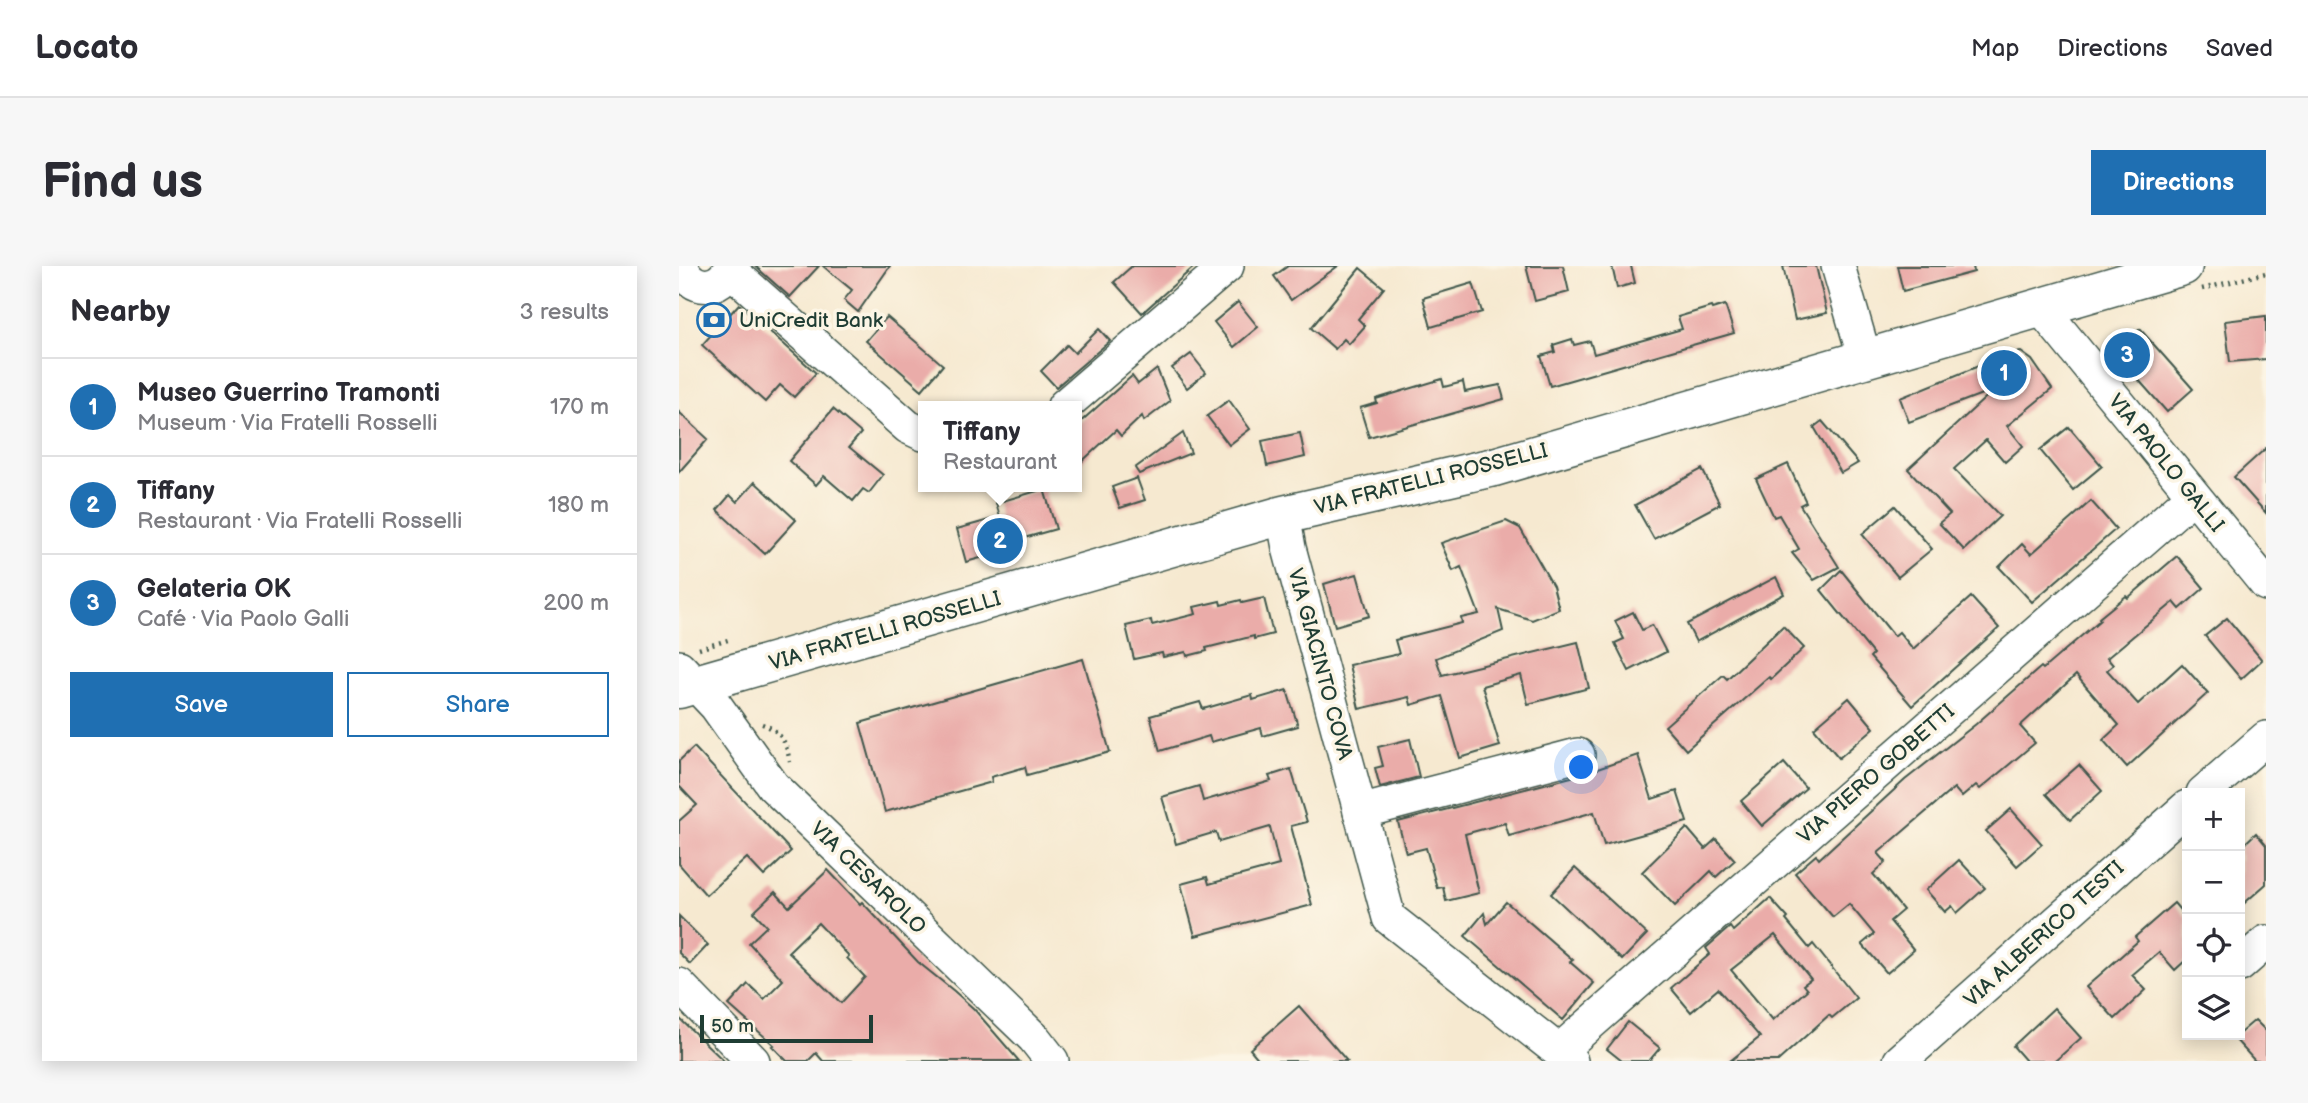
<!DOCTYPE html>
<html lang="en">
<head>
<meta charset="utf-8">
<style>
  body { margin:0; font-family:"Balsamiq Sans",sans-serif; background:#f7f7f7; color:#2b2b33 }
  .controls { position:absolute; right:21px; bottom:21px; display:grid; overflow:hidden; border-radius:0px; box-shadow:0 4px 18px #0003 }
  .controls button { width:63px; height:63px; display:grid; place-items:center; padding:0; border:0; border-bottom:2px solid #e1e1e2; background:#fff; color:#2b2b33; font:35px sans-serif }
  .scale { position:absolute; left:21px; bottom:18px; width:173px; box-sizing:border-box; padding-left:7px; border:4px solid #1f3d34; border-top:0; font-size:19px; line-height:24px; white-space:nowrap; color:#1f3d34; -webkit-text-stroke:5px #fcf5e5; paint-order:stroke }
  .you { position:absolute; left:903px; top:502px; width:24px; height:24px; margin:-18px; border:5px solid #fff; border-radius:50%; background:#1a73e8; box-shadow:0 0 0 10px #1a73e833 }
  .badge { display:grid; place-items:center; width:46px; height:46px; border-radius:50%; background:#1f6fb2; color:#fff; font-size:23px; font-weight:700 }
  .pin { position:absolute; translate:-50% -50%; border:4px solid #fff; box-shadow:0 2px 7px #0006 }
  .popup { position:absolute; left:239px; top:135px; width:164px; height:91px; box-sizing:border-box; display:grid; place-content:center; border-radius:0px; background:#fff; filter:drop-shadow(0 2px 5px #0005); font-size:23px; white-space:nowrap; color:#7c7c81 }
  .popup b { font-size:26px; color:#2b2b33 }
  .popup::after { content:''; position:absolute; left:50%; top:100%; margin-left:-14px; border:14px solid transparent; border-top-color:#fff }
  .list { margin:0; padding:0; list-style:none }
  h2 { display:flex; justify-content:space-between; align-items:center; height:91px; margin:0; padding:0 28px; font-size:30px }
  h2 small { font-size:23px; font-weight:400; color:#7c7c81 }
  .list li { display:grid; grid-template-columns:46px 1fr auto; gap:21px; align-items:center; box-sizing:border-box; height:98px; padding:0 28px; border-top:2px solid #e1e1e2 }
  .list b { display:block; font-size:26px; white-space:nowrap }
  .list p { margin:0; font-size:23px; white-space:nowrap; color:#7c7c81 }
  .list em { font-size:23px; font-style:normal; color:#7c7c81 }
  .actions { display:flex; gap:14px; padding:21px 28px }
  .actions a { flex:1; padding:16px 0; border:2px solid #1f6fb2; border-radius:0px; text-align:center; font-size:24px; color:#1f6fb2 }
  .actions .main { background:#1f6fb2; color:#fff }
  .icon { flex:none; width:38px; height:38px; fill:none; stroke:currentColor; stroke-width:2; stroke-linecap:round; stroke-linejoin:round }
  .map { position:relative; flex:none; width:1587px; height:795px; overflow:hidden; border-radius:0px }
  header { display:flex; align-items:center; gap:42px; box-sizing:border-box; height:98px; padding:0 35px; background:#fff; border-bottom:2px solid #e1e1e2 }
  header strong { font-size:33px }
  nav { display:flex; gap:38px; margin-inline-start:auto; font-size:24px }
  .intro { display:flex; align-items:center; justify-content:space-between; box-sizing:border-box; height:168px; padding:0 42px }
  h1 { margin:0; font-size:49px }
  .button { padding:18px 32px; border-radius:0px; background:#1f6fb2; color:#fff; font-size:24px; font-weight:700 }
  main { display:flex; gap:42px; padding:0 42px }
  aside { flex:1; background:#fff; border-radius:0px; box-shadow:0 4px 18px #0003 }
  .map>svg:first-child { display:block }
</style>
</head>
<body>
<header>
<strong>Locato</strong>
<nav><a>Map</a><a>Directions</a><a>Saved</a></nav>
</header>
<div class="intro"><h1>Find us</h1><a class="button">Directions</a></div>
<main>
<aside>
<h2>Nearby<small>3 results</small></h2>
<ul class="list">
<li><span class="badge">1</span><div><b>Museo Guerrino Tramonti</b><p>Museum · Via Fratelli Rosselli</p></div><em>170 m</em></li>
<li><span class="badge">2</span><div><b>Tiffany</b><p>Restaurant · Via Fratelli Rosselli</p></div><em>180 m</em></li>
<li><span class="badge">3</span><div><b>Gelateria OK</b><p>Café · Via Paolo Galli</p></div><em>200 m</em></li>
</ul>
<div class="actions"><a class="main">Save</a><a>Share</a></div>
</aside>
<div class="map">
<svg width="1587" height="795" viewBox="0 0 1587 795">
  <rect width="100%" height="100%" fill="#fcf5e5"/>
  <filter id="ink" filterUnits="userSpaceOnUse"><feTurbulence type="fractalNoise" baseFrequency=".0143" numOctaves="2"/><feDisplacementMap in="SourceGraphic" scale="14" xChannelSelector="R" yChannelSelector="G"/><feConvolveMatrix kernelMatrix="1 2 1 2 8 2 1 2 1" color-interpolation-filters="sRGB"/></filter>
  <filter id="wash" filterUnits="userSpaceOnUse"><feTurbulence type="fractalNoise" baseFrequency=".00686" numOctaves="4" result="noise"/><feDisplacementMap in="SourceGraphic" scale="28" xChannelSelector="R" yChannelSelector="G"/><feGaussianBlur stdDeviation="1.57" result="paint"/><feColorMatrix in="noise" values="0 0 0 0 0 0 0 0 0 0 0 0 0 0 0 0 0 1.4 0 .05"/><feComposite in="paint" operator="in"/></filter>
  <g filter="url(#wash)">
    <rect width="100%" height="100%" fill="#f6e9d0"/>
    <g id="blocks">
      <g fill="#eaaca9" fill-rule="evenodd">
        <polygon points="76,0 140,0 111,31"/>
        <polygon points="144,0 211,0 179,46 165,34 173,24"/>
        <polygon points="453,0 516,0 463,47 435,16"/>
        <polygon points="609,0 659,0 612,34 595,10"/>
        <polygon points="847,0 884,0 890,26 856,35"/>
        <polygon points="933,0 952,0 956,17 938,22"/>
        <polygon points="1104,0 1137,0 1148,47 1116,54"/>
        <polygon points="1218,0 1294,0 1295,6 1224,25"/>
        <polygon points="681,2 705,22 679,53 686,60 670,78 665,73 656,83 632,62"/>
        <polygon points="794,17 803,46 752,61 744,32"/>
        <polygon points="559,36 579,61 555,81 535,56"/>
        <polygon points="60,38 137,107 115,131 101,119 86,136 23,79"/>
        <polygon points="1046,39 1055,67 871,120 862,90 876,86 874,79 893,73 895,79 911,75 915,88 1003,63 999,51 1032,41 1033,43"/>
        <polygon points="1587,50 1587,93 1551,96 1546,55"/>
        <polygon points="208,51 264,99 243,124 187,75"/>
        <polygon points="420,63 431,75 377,121 362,105 388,79 396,87"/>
        <polygon points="1461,63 1514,123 1488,146 1435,86"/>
        <polygon points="1342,86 1353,94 1373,123 1328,160 1344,180 1326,196 1307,174 1275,203 1321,250 1285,284 1260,257 1271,248 1229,203 1316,123 1230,156 1221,132 1329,88"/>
        <polygon points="512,88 527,107 508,122 493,102"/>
        <polygon points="478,103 491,135 465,155 463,150 442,170 437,164 398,200 398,159 453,110 459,118"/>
        <polygon points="763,113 765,121 784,116 786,126 821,119 825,133 690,171 681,142 698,137 697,133"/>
        <polygon points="550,134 571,163 550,179 528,150"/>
        <polygon points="154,143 182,167 170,181 204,209 190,227 184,223 174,235 145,210 137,219 110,195"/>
        <polygon points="0,146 29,173 0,206"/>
        <polygon points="1143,155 1179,197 1162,207 1135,161"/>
        <polygon points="1390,161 1423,200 1394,224 1361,184"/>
        <polygon points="504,167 512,187 460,208 456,202"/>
        <polygon points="621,167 626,191 588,200 583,175"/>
        <polygon points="1587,182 1587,247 1555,211"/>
        <polygon points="1109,198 1127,236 1121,239 1160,301 1135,314 1113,287 1120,283 1100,249 1095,251 1077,213"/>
        <polygon points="1023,203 1041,238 975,273 956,239"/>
        <polygon points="458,212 466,234 441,242 433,221"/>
        <polygon points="76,216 117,254 86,288 38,244 51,229 58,236"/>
        <polygon points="365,223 377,263 338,274 341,281 287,296 278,263 321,251 317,237"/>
        <polygon points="1412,235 1437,263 1353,336 1320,301 1343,278 1352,288"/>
        <polygon points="1216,240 1253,283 1219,311 1183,268"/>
        <polygon points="827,255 841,262 874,320 880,343 853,354 819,343 824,365 757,392 763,409 899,376 910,422 849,438 842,409 803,420 821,480 781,492 763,430 732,439 730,431 680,443 670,399 720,388 716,374 783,357 782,352 800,348 782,301 774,305 762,277"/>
        <polygon points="1498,290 1525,322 1501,343 1495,336 1428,392 1434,399 1428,404 1459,438 1503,398 1529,427 1448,501 1424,474 1440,459 1397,409 1341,460 1356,477 1301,523 1297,519 1283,531 1275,522 1199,587 1207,596 1194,608 1224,644 1211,655 1235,684 1208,707 1183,678 1195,668 1170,638 1154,651 1116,607 1137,589 1140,593 1226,514 1297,458 1362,401 1364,403 1421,354 1420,352 1447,330 1449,332"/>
        <polygon points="1162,304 1215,370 1220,366 1234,383 1292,331 1320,362 1233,440 1191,391 1194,388 1142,324"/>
        <polygon points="678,308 690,350 656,360 645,318"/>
        <polygon points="1097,311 1105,328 1017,376 1008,358"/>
        <polygon points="585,332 594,368 575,373 575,370 527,382 528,385 508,390 507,386 484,391 483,387 455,393 447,360 472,354 473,359 517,348 515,341 541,335 542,339 562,334 563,337"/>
        <polygon points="954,346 963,364 973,359 987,386 950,405 936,377 945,373 936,355"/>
        <polygon points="1548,352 1583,394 1562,413 1526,370"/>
        <polygon points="1104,360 1125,382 1092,413 1090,411 1007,484 986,460 1044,409 1048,413"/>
        <polygon points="404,393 431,486 348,509 346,501 312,511 313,516 206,546 181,457"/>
        <polygon points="608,424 619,460 584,470 582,462 532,476 530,470 481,485 471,450 521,436 524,443 573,429 574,434"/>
        <polygon points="1170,432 1195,462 1160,492 1135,462"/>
        <polygon points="731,473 740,511 701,521 696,502 704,500 699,481"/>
        <polygon points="15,481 112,585 85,610 68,592 27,629 0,598 0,555 18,539 0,520 0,495"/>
        <polygon points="959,489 973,533 998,525 1008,556 925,579 915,546 830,570 826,557 786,568 800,627 767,635 764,621 758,622 747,582 727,587 719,556 904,508"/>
        <polygon points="1105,497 1127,522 1083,560 1062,535"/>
        <polygon points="1400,499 1423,525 1391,554 1367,528"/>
        <polygon points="612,503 628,556 612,560 633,639 516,670 502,618 528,611 530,618 600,599 591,561 540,576 537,566 497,578 483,531 520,520 524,535 592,515 590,510"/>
        <polygon points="1332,543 1363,578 1338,600 1307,565"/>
        <polygon points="1008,562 1026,583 1037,573 1056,594 1037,611 1032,605 996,640 963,606"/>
        <polygon points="1577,567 1587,579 1587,618 1561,641 1561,582"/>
        <polygon points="1280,594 1306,622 1278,647 1273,640 1266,646 1247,624"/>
        <polygon points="896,602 968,668 943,694 872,628"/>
        <path d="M149,604L181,638L183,636L239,696L275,725L295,743L340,795H144L137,787L129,795H108L93,780L95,779L50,739L69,718L85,733L104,714L70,677L88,660L75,646L96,626L110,641ZM139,657L170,690L168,692L186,711L162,737L109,686Z"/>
        <path d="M1091,632L1109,652L1107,654L1130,682L1134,678L1177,732L1153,752L1150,749L1099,795H1051L1081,771L1039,723L1012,746L992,722L1031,688L1027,682L1051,661L1054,665ZM1096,669L1132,713L1124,719L1128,724L1094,754L1052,704Z"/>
        <polygon points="827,636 894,694 891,696 915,717 884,754 786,670 805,647 808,658"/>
        <polygon points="1495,637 1508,652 1508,693 1496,704 1480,686 1453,709 1467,724 1436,753 1407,721 1459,675 1456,671"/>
        <polygon points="0,650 29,679 11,698 0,687"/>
        <polygon points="620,740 668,795 581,795 571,783"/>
        <polygon points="1375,742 1402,772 1376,795 1347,795 1334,780"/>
        <polygon points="0,752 45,795 0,795"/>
        <polygon points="1576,754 1587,765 1587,795 1576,795 1555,772"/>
        <polygon points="949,756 981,782 970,795 943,795 928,783"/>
      </g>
    </g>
  </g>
  <g filter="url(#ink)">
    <use href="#blocks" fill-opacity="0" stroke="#3f574b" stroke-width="2"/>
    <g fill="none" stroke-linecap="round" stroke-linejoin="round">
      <g stroke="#3f574b" stroke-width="36">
        <g id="minor">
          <path d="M2,0C12,26 41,26 52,0"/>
          <polyline points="1159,0 1186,93"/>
          <polyline points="51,4 229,161 244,168"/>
          <polyline points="1362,42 1587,318"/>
          <polyline points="385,140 548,0"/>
          <polyline points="604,249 610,282 710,652 892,795"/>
          <polyline points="0,401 37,440 94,520 355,772 373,795"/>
          <polyline points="1524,527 1587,472"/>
          <polyline points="681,546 899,489"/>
          <polyline points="1561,699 1587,676"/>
          <polyline points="0,719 74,795"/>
          <polyline points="880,785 1514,230"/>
          <polyline points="1221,795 1508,541"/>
        </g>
      </g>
      <g stroke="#3f574b" stroke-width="41">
        <polyline id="major" points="0,423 604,249 815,201 1504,0"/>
      </g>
      <g stroke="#3f574b" stroke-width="4.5" stroke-dasharray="2 5" stroke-linecap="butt">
        <polyline points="1523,23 1587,7"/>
        <polyline points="20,383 52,373"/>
        <path d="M83,458C103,465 107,477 111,496"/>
      </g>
      <use href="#minor" stroke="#fff" stroke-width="33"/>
      <use href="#major" stroke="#fff" stroke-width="38"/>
    </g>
  </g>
  <defs>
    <g id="bank-ring" transform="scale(1.75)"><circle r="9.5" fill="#fcf5e5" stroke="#1f6fb2" stroke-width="1.5"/><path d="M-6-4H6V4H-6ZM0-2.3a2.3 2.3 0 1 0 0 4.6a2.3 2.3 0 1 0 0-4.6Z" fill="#1f6fb2"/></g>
  </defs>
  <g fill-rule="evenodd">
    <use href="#bank-ring" x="35" y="54"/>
  </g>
  <g text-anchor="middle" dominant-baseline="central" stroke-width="7" stroke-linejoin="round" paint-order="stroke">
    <g font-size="21" fill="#1f3d34" stroke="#fcf5e5" text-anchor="start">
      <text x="60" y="54">UniCredit Bank</text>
    </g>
    <g font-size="21" fill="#1f3d34" stroke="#fcf5e5">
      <text transform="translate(1487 197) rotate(51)">VIA PAOLO GALLI</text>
      <text transform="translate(752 213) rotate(-14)">VIA FRATELLI ROSSELLI</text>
      <text transform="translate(206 365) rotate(-16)">VIA FRATELLI ROSSELLI</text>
      <text transform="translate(641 398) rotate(75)">VIA GIACINTO COVA</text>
      <text transform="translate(1197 508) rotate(-41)">VIA PIERO GOBETTI</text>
      <text transform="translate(189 612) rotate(44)">VIA CESAROLO</text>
      <text transform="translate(1365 668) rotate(-42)">VIA ALBERICO TESTI</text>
    </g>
  </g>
</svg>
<div class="controls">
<button>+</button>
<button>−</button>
<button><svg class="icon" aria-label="locate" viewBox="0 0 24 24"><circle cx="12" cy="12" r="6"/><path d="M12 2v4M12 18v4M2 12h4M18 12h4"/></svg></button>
<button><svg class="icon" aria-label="layers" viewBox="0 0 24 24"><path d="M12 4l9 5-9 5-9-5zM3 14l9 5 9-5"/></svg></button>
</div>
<div class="scale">50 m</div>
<div class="you"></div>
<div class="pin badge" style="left:1325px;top:107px">1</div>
<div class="pin badge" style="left:321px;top:275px">2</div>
<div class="popup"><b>Tiffany</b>Restaurant</div>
<div class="pin badge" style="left:1448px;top:89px">3</div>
</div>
</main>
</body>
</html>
